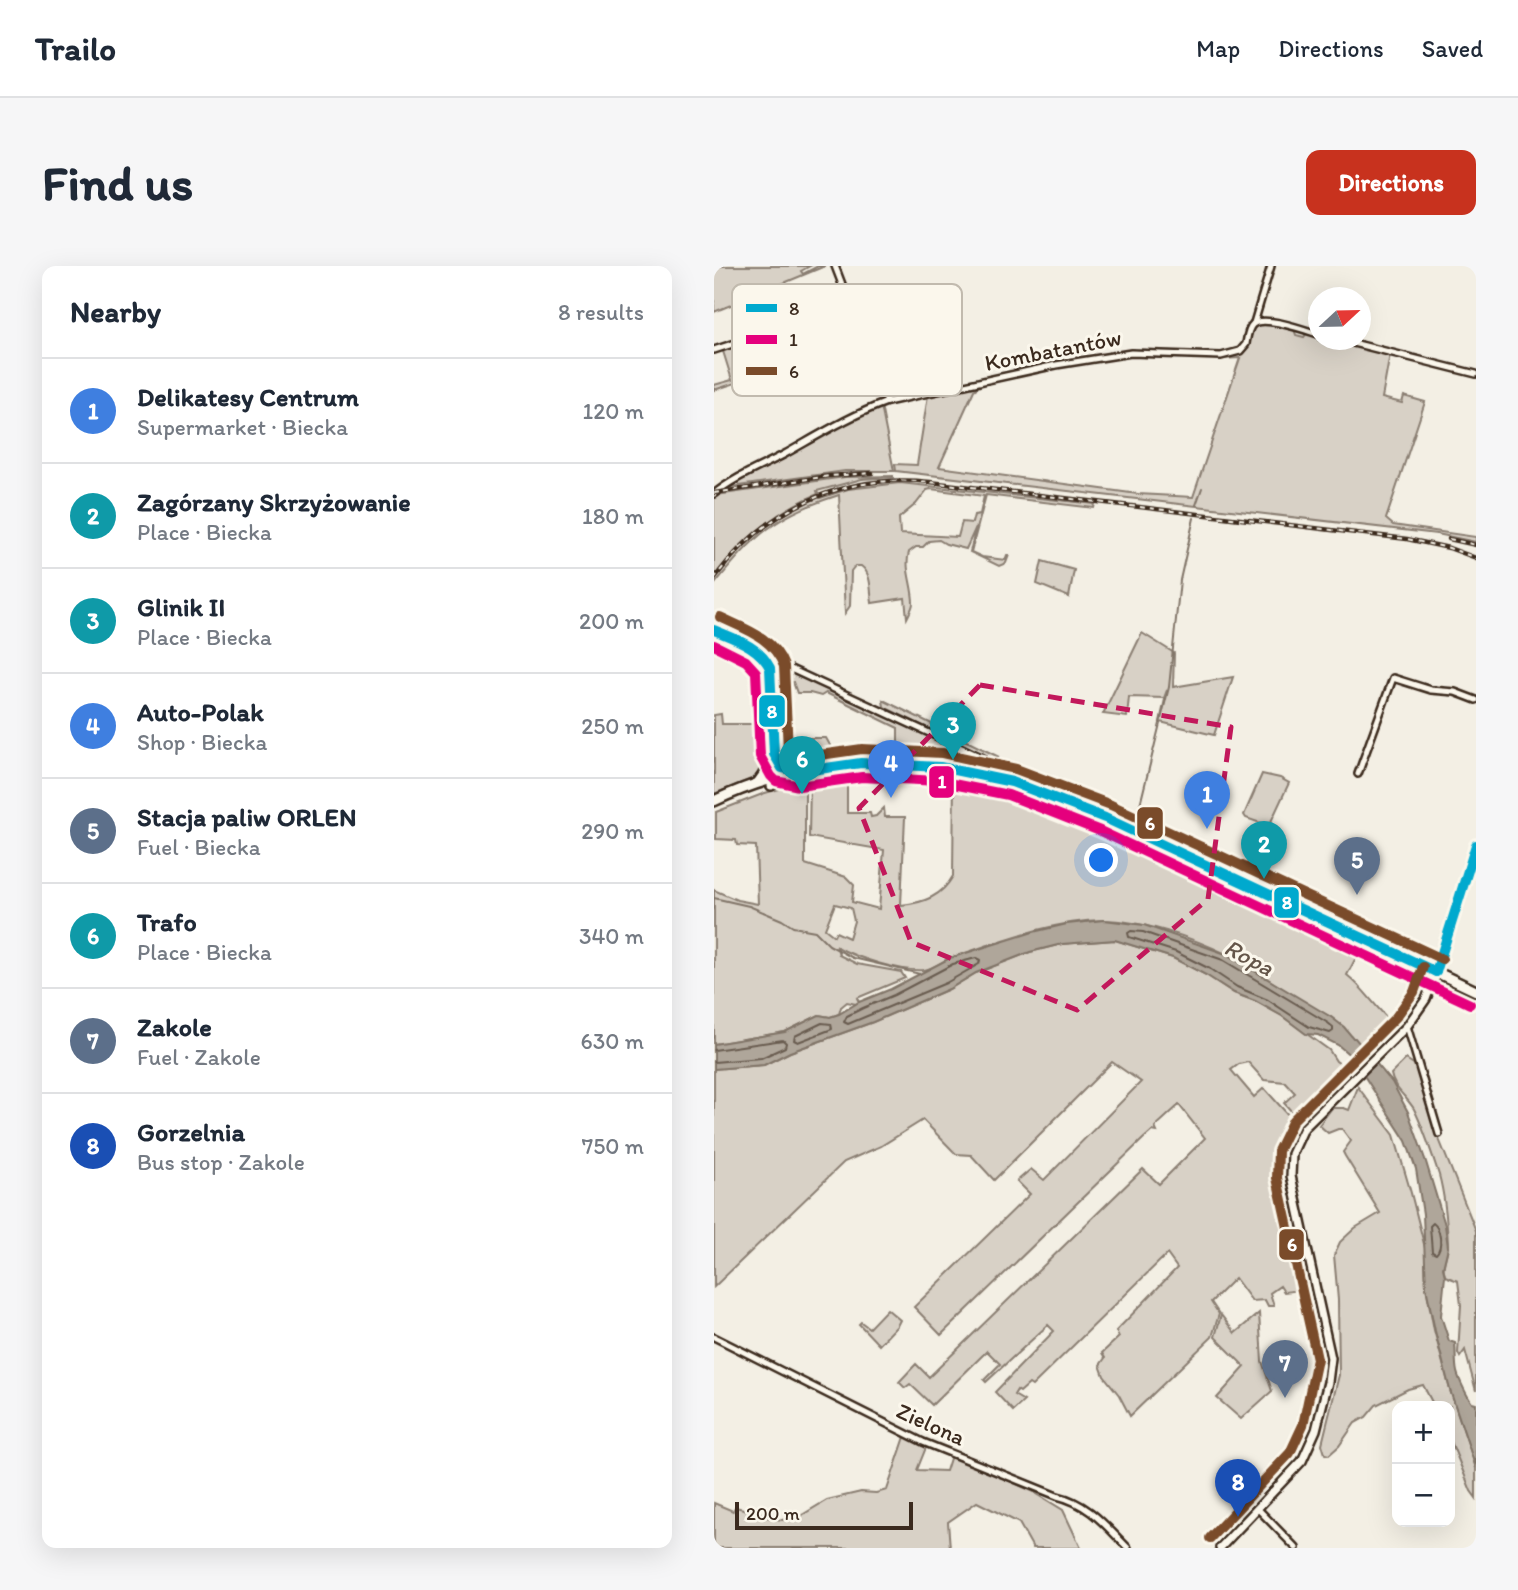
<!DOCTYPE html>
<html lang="en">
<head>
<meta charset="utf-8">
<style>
  body { margin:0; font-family:Itim,sans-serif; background:#f6f6f7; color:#1f2937 }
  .controls { position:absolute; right:21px; bottom:21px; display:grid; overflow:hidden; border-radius:14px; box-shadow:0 7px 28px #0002 }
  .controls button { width:63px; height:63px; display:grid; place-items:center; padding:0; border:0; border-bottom:2px solid #e0e1e3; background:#fff; color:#1f2937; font:35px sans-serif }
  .compass { position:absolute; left:594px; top:21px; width:63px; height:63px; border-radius:50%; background:#fff; box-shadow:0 7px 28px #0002; rotate:68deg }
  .scale { position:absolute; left:21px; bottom:18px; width:178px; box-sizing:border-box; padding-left:7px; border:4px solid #3b2a1e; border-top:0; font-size:19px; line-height:24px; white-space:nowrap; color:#3b2a1e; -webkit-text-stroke:5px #fbf7ec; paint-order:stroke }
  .you { position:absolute; left:388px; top:595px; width:24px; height:24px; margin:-18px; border:5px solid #fff; border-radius:50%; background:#1a73e8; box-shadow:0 0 0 10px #1a73e833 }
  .badge { display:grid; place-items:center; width:46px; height:46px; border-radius:50%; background:#c8321e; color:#fff; font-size:23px; font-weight:700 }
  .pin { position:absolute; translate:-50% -58px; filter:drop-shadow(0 2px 4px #0008) }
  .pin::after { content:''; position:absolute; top:37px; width:24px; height:21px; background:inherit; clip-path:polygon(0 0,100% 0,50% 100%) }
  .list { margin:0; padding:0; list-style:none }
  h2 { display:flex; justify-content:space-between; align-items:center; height:91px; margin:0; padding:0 28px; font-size:30px }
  h2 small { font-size:23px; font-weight:400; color:#747a83 }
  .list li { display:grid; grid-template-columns:46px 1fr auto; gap:21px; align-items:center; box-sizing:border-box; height:105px; padding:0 28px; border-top:2px solid #e0e1e3 }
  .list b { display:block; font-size:26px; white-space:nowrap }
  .list p { margin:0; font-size:23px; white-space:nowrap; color:#747a83 }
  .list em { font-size:23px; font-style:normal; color:#747a83 }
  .map { position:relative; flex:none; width:762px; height:1282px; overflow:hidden; border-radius:14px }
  header { display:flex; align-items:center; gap:42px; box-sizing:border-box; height:98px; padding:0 35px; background:#fff; border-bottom:2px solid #e0e1e3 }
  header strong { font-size:33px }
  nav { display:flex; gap:38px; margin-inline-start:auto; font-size:24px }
  .intro { display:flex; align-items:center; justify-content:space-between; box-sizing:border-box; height:168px; padding:0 42px }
  h1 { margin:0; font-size:49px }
  .button { padding:18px 32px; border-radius:14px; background:#c8321e; color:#fff; font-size:24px; font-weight:700 }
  main { display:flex; gap:42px; padding:0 42px }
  aside { flex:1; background:#fff; border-radius:14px; box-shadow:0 7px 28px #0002 }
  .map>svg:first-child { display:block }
</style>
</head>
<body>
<header>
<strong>Trailo</strong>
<nav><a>Map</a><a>Directions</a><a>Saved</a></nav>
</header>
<div class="intro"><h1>Find us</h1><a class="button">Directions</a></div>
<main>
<aside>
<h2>Nearby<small>8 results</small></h2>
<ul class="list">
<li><span class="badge" style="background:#3f7fe0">1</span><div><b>Delikatesy Centrum</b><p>Supermarket · Biecka</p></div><em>120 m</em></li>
<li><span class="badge" style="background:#0f9aa8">2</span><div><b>Zagórzany Skrzyżowanie</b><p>Place · Biecka</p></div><em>180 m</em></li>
<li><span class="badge" style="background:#0f9aa8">3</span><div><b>Glinik II</b><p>Place · Biecka</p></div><em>200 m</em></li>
<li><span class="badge" style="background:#3f7fe0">4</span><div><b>Auto-Polak</b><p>Shop · Biecka</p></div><em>250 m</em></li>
<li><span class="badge" style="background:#5c6f8a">5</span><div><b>Stacja paliw ORLEN</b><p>Fuel · Biecka</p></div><em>290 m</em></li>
<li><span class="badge" style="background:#0f9aa8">6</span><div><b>Trafo</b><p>Place · Biecka</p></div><em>340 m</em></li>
<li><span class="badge" style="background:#5c6f8a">7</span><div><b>Zakole</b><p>Fuel · Zakole</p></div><em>630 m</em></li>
<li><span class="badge" style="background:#1a4fb4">8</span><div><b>Gorzelnia</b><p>Bus stop · Zakole</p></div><em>750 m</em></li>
</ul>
</aside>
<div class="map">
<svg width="762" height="1282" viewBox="0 0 762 1282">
  <rect width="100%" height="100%" fill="#f3efe4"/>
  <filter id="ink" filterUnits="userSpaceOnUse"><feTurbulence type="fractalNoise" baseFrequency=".0143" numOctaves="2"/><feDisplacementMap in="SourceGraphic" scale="14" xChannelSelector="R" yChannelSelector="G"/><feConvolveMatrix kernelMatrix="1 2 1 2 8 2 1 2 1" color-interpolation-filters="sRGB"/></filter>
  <g filter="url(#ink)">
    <g fill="#d8d1c6" stroke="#8a7e72" stroke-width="2" fill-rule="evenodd">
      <polygon points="0,0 96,0 87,5 89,8 104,0 111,0 0,46"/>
      <path d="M547,56L580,63L582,69L590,71L593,67L604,69V74H621L676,88L668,132L688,137L690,130L711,136L672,253L679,259L762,271V276L723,268L182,205L181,198L203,199L214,129L332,103L269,118L260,124L225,201L424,228L479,231L526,92C486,95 446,88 406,91L422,88L500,91L531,82L541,60Z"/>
      <polygon points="88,57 97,84 52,104 52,107 0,124 0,119 18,114 8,82"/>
      <polygon points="167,140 180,205 131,205 10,222 152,146"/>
      <path d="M179,210V211L148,213L103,225L104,228C61,245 28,274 0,311V231L2,229L131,211Z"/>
      <path d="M186,217L381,238L380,242L272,229L257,286L268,291L291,294L293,289H295L292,297L285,300L256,286L262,261L252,283L232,278L225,274L215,275L209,281H202L195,286C190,303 199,319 199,337C199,341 195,348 193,352L191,332L158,337C156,324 158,308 147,300H141L137,305L136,340L131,347L125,229C61,249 41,269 0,319V314C28,276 61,249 105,230L106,232L134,223ZM217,223L270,230L266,248L260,249L258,257L248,256L244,271L186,268L185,252L202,238L213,224Z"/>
      <polygon points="328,295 360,304 355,331 323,318"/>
      <polygon points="428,367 460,387 459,421 519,411 500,469 446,456 453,424 450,432 415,431 413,451 389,448"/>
      <path d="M23,379C44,390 50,392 52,417C52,425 53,432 50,440H47L45,457L51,462L46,505L42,511L0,528V449L7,448L8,458H42V393L20,383L17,385Z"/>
      <path d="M64,401H69L223,474L229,482L230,494L128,493L73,501C65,495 60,487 64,477L71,472L80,473L84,484H87L88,476L92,472H112L117,481L184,478V462L112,427L107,430L96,427H83L79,416H77V420L70,421V425L73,426L67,427L60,420L59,407Z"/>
      <polygon points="169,434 285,491 284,493 278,493 170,441"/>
      <polygon points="548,508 566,512 575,517 555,560 532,552 530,549"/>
      <path d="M133,509V547H156L157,551L162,550L170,542L171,551H191L187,639C210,637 228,630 239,610L240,509L297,522L355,543L508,616L563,637L606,657L631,674L649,678L633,709C651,723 662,743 680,758L689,750L693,754L658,788C644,782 631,762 617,751C580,734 548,706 512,688C479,672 426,654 389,654C338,655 287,675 239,691C229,694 220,703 210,704C187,706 143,692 123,681L125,689L143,698L187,706L191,712L143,732L145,736L142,738L133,736L127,741L125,748L116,751L105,749L71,766L0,778V624L23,634L44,638L42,580L23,579L22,574L2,573V546L51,527L91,516V598L132,611L140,619L138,636L165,643L170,584L95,571L96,515ZM121,638L137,642L140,655L135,672L122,666L120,670L111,663Z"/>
      <polygon points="401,674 459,692 492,709 520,727 541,735 568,750 615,784 622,795 632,802 632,808 628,815 629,817 588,857 570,837 581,827 571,816 550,814 534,796 525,798 517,804 540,831 550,822 585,861 574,885 572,906 597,1023 570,1026 566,1020 556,1027 560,1040 554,1040 551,1034 538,1035 521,1012 497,1036 505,1048 498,1071 416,1150 405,1129 390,1110 386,1099 391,1092 388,1087 405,1071 402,1065 463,1002 453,988 318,1120 315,1118 306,1126 303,1124 300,1129 310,1135 299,1145 281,1126 340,1065 334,1059 272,1116 270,1114 286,1098 273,1085 218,1139 196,1118 191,1122 185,1116 202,1098 215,1111 429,903 445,918 491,872 465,839 441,861 443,866 438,865 429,873 227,1069 200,1041 316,928 303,915 317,903 330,914 427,816 398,796 280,914 257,889 242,888 209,854 167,880 130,896 0,1021 0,803 50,799 76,786 159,756 235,723 262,707 316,686 348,678"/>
      <path d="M692,793L701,799L717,853L762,965V1125L751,1084L746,1091L744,1087L747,1039L744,1015L731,1010C727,997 734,990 734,978C733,956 731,931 725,909C718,888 710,863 700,843C693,831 679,822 677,808Z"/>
      <polygon points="644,821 680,869 697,927 711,982 712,1021 720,1064 736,1124 762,1202 762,1232 757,1225 736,1173 736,1140 720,1140 709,1119 694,1123 662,1139 652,1151 641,1157 625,1180 615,1189 611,1188 608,1178 625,1109 624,1034 620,989 626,976 641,962 666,947 631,890 629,886 637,875 628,863 624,863 614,867 605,859 618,842 630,842 635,844"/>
      <polygon points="173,1043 186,1054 183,1060 165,1079 145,1058 147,1056 155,1062"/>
      <polygon points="545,1047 548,1095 558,1125 527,1153 503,1132 531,1101 501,1071 507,1049 521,1067"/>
      <polygon points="192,1168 213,1179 203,1204 232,1205 237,1189 318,1225 349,1244 367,1282 319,1282 305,1257 263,1236 234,1256 236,1282 0,1282 0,1237 19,1245 21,1241 47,1247 47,1250 68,1254 88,1249 113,1234 147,1226 162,1227 173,1224"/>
    </g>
    <path fill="#afa69a" stroke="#817468" stroke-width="2" d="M390,654L430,659L512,688L617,751L630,761L639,772H641L678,816L694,846L712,896L731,959L734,981L729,1002L731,1010L727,1050L735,1075L741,1077C742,1086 741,1098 743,1106C745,1114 753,1130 758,1137L762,1138V1202L736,1124L721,1065L712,1021L709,948L702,903L692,875L638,791L624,779L604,769L592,768L568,750L541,735L520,727L492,709L459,692L401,674L348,678L316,686L262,707L235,723L159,756L76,786L50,799L0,803V778L71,766L105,749L116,751L125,748L145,736L177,723L236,692L319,666L353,658Z"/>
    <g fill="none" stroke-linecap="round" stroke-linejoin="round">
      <g stroke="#695c50" stroke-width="2">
        <polygon points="417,665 429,666 509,694 614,757 619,761 619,765 616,767 595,761 554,734 523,721 496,703 462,686 415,671 414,667"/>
        <polygon points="262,692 266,694 265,698 232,717 134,758 130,756 133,750 149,742 180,729 239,698"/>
        <polygon points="108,757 117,758 118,763 84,776 80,774 81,770"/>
        <polyline points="0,784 69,774 72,777 71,781 47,792 0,796"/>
        <path d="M719,957C727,963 729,981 722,988L718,986L716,960Z"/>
      </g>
      <g stroke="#817468" stroke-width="2">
        <polyline points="482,239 488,222"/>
        <polyline points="422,555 455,421 466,314 480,252"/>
        <polyline points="0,632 35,640 68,654 79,661 101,665 115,679 139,692 206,708"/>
      </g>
      <g stroke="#3b2a1e" stroke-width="10">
        <g id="minor">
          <polyline points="121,0 173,136"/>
          <polyline points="540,57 557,0"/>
          <polyline points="627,74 762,108"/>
          <polyline points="0,84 86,56 134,38"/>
          <path d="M0,228C22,210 47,201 71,188C105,169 137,149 173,136L342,99L417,87L507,90L526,85L532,78C533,72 534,62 539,58C551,49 591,64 604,68"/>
          <polyline points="53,392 304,508"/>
          <polyline points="644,508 679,412 717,424 741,426 762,434"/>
          <polyline points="693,760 725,868"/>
          <path d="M0,1071L209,1176L343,1230C374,1237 392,1260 414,1282"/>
          <polyline points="543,1242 582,1282"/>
        </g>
      </g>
      <g stroke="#3b2a1e" stroke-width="12">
        <g id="tertiary">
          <path d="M0,364C19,373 49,381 56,402L60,488L68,502L83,506"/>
          <polyline points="42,518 49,508 51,502 54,452"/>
          <polyline points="57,520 60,493"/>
          <polyline points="506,1282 588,1195 602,1164 614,1116 617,1092 577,910 578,888 590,862 693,760 712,733 722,706"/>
        </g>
      </g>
      <g stroke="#3b2a1e" stroke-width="13">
        <polyline id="secondary" points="722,706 762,579"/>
      </g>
      <g stroke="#3b2a1e" stroke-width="14">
        <path id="primary" d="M0,535C92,491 202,486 299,516C370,538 436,573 503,604C590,644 676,684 762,725"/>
      </g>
      <use href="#minor" stroke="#fbf7ec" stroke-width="5"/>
      <use href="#tertiary" stroke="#fbf7ec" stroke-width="7"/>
      <use href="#secondary" stroke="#fbf7ec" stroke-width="8"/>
      <use href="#primary" stroke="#fbf7ec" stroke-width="9"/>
      <g stroke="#3b2a1e" stroke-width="4.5">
        <g id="rail">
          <polyline points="0,227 115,210 158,207"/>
          <polyline points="735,273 762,279"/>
          <path d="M0,313C51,242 129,207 216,216L693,273L735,282L762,292"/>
        </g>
      </g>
      <use href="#rail" stroke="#fbf7ec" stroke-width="2" stroke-dasharray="5" stroke-linecap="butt"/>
      <g stroke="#fbf7ec" stroke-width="16">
        <g id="bus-1">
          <path d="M0,364C21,373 45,380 56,402L60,488L68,502L84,506L147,497L226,501L298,516L391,552L722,706"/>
          <polyline points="722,706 762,579"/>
        </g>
      </g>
      <g stroke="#fbf7ec" stroke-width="16">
        <polyline id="bus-2" points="0,379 32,395 42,406 46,490 57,510 62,515 85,520 148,511 224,515 294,529 386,565 756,738"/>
      </g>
      <g stroke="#fbf7ec" stroke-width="16">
        <g id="bus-3">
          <path d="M6,351C31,363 59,371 70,400L74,484L77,490L85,492L148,483L228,487L302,503L397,539L728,693"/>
          <polyline points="496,1272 576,1187 589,1159 603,1093 563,912 564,885 579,854 682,751 700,726 709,701"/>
        </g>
      </g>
      <use href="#bus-1" stroke="#00a9ce" stroke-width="10"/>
      <use href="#bus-2" stroke="#e5007d" stroke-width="10"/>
      <use href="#bus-3" stroke="#7a4b2a" stroke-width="10"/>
    </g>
  </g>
  <path fill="none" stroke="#c2185b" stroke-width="5" stroke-dasharray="14 9" stroke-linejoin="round" d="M266,419L517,461L494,633L363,744L197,676L145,542Z"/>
  <g text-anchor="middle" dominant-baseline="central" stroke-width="6" stroke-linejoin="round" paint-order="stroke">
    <g font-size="23" fill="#3b2a1e" stroke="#fbf7ec">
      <text transform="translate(339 84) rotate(-11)">Kombatantów</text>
      <text transform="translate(217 1158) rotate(24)">Zielona</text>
    </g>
    <g font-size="24" font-style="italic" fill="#645549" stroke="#fbf7ec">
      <text transform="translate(535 691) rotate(28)">Ropa</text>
    </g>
  </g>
  <rect x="18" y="18" width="230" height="112" rx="10" fill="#fbf7ec" stroke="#c1baae" stroke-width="2"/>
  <rect x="32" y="38" width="31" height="8" fill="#00a9ce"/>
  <rect x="32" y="69" width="31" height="9" fill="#e5007d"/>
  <rect x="32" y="101" width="31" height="8" fill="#7a4b2a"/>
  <g font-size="19" fill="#3b2a1e">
    <text x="75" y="49">8</text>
    <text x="75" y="80">1</text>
    <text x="75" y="112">6</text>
  </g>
  <g stroke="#fbf7ec" stroke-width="2.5">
    <rect x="44" y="428" width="28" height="34" rx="7" fill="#00a9ce"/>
    <rect x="214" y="499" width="27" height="34" rx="7" fill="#e5007d"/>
    <rect x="422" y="540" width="28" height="34" rx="7" fill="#7a4b2a"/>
    <rect x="559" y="620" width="27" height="33" rx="7" fill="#00a9ce"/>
    <rect x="564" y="962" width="27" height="33" rx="7" fill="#7a4b2a"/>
  </g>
  <g font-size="19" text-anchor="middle" font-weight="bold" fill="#fff">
    <text x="58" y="452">8</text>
    <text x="228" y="522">1</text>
    <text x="436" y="564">6</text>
    <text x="573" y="643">8</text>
    <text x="578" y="985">6</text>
  </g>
</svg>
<div class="controls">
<button>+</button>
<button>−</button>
</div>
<svg class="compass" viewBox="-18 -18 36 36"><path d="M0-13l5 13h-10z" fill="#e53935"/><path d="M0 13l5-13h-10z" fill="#747a83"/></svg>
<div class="scale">200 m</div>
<div class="you"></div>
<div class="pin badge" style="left:493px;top:563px;background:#3f7fe0">1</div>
<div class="pin badge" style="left:550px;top:613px;background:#0f9aa8">2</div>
<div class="pin badge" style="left:239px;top:494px;background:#0f9aa8">3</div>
<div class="pin badge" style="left:177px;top:532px;background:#3f7fe0">4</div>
<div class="pin badge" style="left:643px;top:629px;background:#5c6f8a">5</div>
<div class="pin badge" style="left:88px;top:528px;background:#0f9aa8">6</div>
<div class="pin badge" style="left:571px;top:1132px;background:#5c6f8a">7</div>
<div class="pin badge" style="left:524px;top:1251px;background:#1a4fb4">8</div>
</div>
</main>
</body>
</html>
